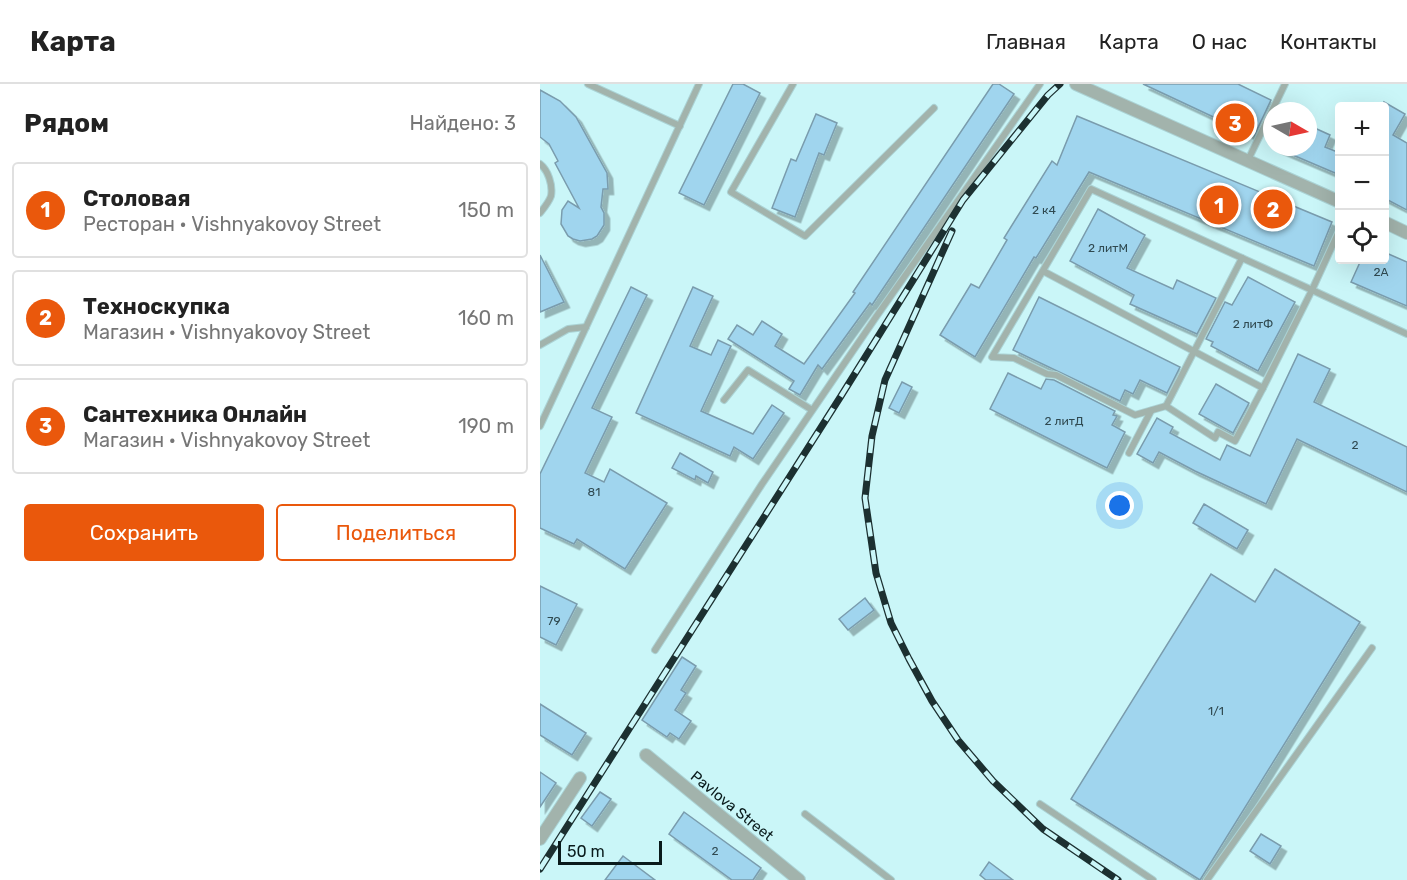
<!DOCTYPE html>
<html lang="ru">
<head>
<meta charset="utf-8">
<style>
  body { margin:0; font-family:Rubik,sans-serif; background:#f2f2f2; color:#222 }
  .controls { position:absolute; right:18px; top:18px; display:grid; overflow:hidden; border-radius:6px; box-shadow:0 6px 24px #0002 }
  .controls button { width:54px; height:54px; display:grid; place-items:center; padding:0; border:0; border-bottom:2px solid #e0e0e0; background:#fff; color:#222; font:30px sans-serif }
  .compass { position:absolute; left:723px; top:18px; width:54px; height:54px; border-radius:50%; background:#fff; box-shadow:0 6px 24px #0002; rotate:99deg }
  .scale { position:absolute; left:18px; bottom:15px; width:104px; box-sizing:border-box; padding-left:6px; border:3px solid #091a1b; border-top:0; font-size:16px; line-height:21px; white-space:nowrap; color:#091a1b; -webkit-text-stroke:4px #caf6f8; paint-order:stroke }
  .you { position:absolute; left:580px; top:422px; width:21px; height:21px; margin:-15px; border:4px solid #fff; border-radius:50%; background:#1a73e8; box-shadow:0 0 0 9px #1a73e833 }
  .badge { display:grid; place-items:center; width:39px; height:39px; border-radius:50%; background:#ea580c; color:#fff; font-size:20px; font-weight:700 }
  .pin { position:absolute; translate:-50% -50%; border:3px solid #fff; box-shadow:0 2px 6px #0006 }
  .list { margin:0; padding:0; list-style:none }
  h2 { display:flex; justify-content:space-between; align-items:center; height:78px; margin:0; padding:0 24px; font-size:26px }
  h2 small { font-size:20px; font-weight:400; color:#767676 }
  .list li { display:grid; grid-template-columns:39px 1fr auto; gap:18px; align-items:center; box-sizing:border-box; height:96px; margin:0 12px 12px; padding:0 12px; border:2px solid #e0e0e0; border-radius:6px }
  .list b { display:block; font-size:22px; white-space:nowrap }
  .list p { margin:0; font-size:20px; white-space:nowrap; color:#767676 }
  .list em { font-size:20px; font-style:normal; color:#767676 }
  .actions { display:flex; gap:12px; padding:18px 24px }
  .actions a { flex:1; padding:14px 0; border:2px solid #ea580c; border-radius:6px; text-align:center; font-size:21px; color:#ea580c }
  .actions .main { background:#ea580c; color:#fff }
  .icon { flex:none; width:33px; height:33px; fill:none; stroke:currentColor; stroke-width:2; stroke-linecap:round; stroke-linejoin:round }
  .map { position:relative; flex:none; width:867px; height:796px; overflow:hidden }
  header { display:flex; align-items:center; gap:36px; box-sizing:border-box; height:84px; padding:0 30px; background:#fff; border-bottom:2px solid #e0e0e0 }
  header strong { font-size:28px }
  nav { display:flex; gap:33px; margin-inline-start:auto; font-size:21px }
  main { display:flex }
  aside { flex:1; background:#fff }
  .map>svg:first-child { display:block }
</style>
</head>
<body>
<header>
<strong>Карта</strong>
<nav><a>Главная</a><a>Карта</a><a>О нас</a><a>Контакты</a></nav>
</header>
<main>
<aside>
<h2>Рядом<small>Найдено: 3</small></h2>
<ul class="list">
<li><span class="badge">1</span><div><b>Столовая</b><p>Ресторан · Vishnyakovoy Street</p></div><em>150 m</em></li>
<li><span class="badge">2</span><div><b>Техноскупка</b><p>Магазин · Vishnyakovoy Street</p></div><em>160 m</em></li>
<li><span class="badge">3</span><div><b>Сантехника Онлайн</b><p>Магазин · Vishnyakovoy Street</p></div><em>190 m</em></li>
</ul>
<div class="actions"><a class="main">Сохранить</a><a>Поделиться</a></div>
</aside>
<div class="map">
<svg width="867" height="796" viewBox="0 0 867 796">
  <defs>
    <filter id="shadow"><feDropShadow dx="5.5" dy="5.5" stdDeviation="0" flood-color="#0004"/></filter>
  </defs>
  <rect width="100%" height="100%" fill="#caf6f8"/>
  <g fill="#a0d5ee" stroke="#7a9cad" stroke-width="1.5" filter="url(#shadow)">
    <polygon points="193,0 203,0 220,9 164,121 139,109"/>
    <polygon points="453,0 459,0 474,10 332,221 330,219 282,285 278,281 260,311 249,305 254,297 188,255 197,241 213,251 222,237 242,250 235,262 264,280 315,209 313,208"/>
    <polygon points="603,0 698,0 731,16 714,52"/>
    <polygon points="0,6 20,17 36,33 67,89 68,105 63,105 61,123 64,129 64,141 57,152 52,155 40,157 33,155 28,152 21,140 22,126 28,117 39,124 15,79 18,77 9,60 0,53"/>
    <polygon points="844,18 865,30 853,51 867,59 867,126 844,114"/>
    <polygon points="276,30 297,39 284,71 279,69 255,133 232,124 251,75 256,77"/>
    <polygon points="537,32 792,138 774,182 549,88 496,174 494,173 435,273 400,251 431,200 439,204 467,156 464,154 512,77 517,81"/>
    <polygon points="768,41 790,51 785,63 800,69 800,78 795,89 734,63 768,63"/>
    <polygon points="558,125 605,151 587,184 633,205 637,196 676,214 657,250 590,220 594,211 530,177"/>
    <polygon points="844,168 867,178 867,222 811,198 821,176 844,176"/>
    <polygon points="0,171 24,218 0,228"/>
    <polygon points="708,193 755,218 718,287 671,262 673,258 666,255 685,218 692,221"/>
    <polygon points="91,203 107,211 52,324 72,333 45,389 64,398 70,385 127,419 85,485 37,455 34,460 0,444 0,390"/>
    <polygon points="153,203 173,212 150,262 171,271 178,256 191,262 161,327 213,350 232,321 244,329 213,375 194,363 190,372 96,329"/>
    <polygon points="499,213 640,283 627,309 600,296 593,310 585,306 580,317 473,266"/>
    <polygon points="758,270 790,285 774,318 867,363 867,408 757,355 726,420 655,387 619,368 613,379 597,370 617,334 633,343 630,349 680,376 687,361 710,372"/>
    <polygon points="468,289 501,305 506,295 514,296 575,327 573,331 577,332 572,341 585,348 567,384 450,325"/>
    <polygon points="362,298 372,303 359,329 349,324"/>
    <polygon points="676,300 709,319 693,349 659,330"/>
    <polygon points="140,369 173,388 168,399 156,392 155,396 132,384"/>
    <polygon points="664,420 708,446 697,465 653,439"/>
    <polygon points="735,485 820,538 660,796 531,715 671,490 715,518"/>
    <polygon points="0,502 37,520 16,561 0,553"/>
    <polygon points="325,514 334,526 308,546 299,535"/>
    <polygon points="142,573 156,582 141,606 146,609 135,626 151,637 139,655 130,649 127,653 102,636"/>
    <polygon points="0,620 46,649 32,671 0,651"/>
    <polygon points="0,688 16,699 0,723"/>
    <polygon points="60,708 71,715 52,742 41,734"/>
    <polygon points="144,728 221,784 213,796 192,796 129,750"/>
    <polygon points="721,750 741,762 730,780 710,767"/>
    <polygon points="83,772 115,796 65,796"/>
    <polygon points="449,778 473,796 446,796 440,791"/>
  </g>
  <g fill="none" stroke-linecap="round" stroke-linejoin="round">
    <g stroke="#abd3d5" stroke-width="8">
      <g id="lane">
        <polyline points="48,0 140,42"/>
        <polyline points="253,0 191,108 265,152 394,24"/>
        <polyline points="708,76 745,0"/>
        <path d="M0,80C8,86 13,101 11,112C9,118 4,124 0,129"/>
        <polyline points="800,145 772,206 867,250"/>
        <polyline points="702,174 626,322 675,354 678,348 695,357 723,304"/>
        <polyline points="503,187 723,304 772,206 551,105 452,273 474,274 507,290 516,291 595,331 626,322"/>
        <polyline points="0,261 28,245 46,243"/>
        <polyline points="184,316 208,286 272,326"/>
        <polyline points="0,342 159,0"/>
        <polyline points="589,369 611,327"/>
        <polyline points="115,566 222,400 336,233 500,0"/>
        <polyline points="500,720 613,796"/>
        <polyline points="265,730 351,796"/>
        <polyline points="667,796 832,564"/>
      </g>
    </g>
    <g stroke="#abd3d5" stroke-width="14">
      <g id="street">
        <polyline points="536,0 800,118"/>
        <polyline points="844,138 867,149"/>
        <polyline points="106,671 259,796"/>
        <polyline points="0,755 40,694"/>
      </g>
    </g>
    <use href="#lane" stroke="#a2b3ac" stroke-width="6"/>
    <use href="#street" stroke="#a2b3ac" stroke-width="12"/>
    <g stroke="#1c3031" stroke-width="7">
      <g id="rail">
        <polyline points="412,147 345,296 332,352 325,414 336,489 351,539 369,575 392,617 418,656 453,697 503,745 578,796"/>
        <polyline points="0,785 301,312 423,116 508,11 520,0"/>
      </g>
    </g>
    <use href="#rail" stroke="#caf6f8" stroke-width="4.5" stroke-dasharray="14" stroke-linecap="butt"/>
  </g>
  <g text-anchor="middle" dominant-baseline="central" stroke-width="4.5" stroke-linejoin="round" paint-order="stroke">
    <g font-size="12" fill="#2f4950">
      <text x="504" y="126">2 к4</text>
      <text x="568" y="164">2 литМ</text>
      <text x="841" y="188">2А</text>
      <text x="713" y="240">2 литФ</text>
      <text x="524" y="337">2 литД</text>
      <text x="815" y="361">2</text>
      <text x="54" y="408">81</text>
      <text x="14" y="537">79</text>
      <text x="676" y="627">1/1</text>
      <text x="175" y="767">2</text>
    </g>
    <g font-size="15" fill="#091a1b" stroke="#caf6f8">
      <text transform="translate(192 722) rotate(39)">Pavlova Street</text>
    </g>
  </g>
</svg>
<div class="controls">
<button>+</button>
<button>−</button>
<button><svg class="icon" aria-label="locate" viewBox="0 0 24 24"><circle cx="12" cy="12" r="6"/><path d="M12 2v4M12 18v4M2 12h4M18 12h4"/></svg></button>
</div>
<svg class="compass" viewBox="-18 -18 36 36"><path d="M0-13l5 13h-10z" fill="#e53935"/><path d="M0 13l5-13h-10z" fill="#767676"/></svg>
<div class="scale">50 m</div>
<div class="you"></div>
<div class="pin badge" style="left:679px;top:121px">1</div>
<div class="pin badge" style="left:733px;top:125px">2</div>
<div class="pin badge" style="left:695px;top:39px">3</div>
</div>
</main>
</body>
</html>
